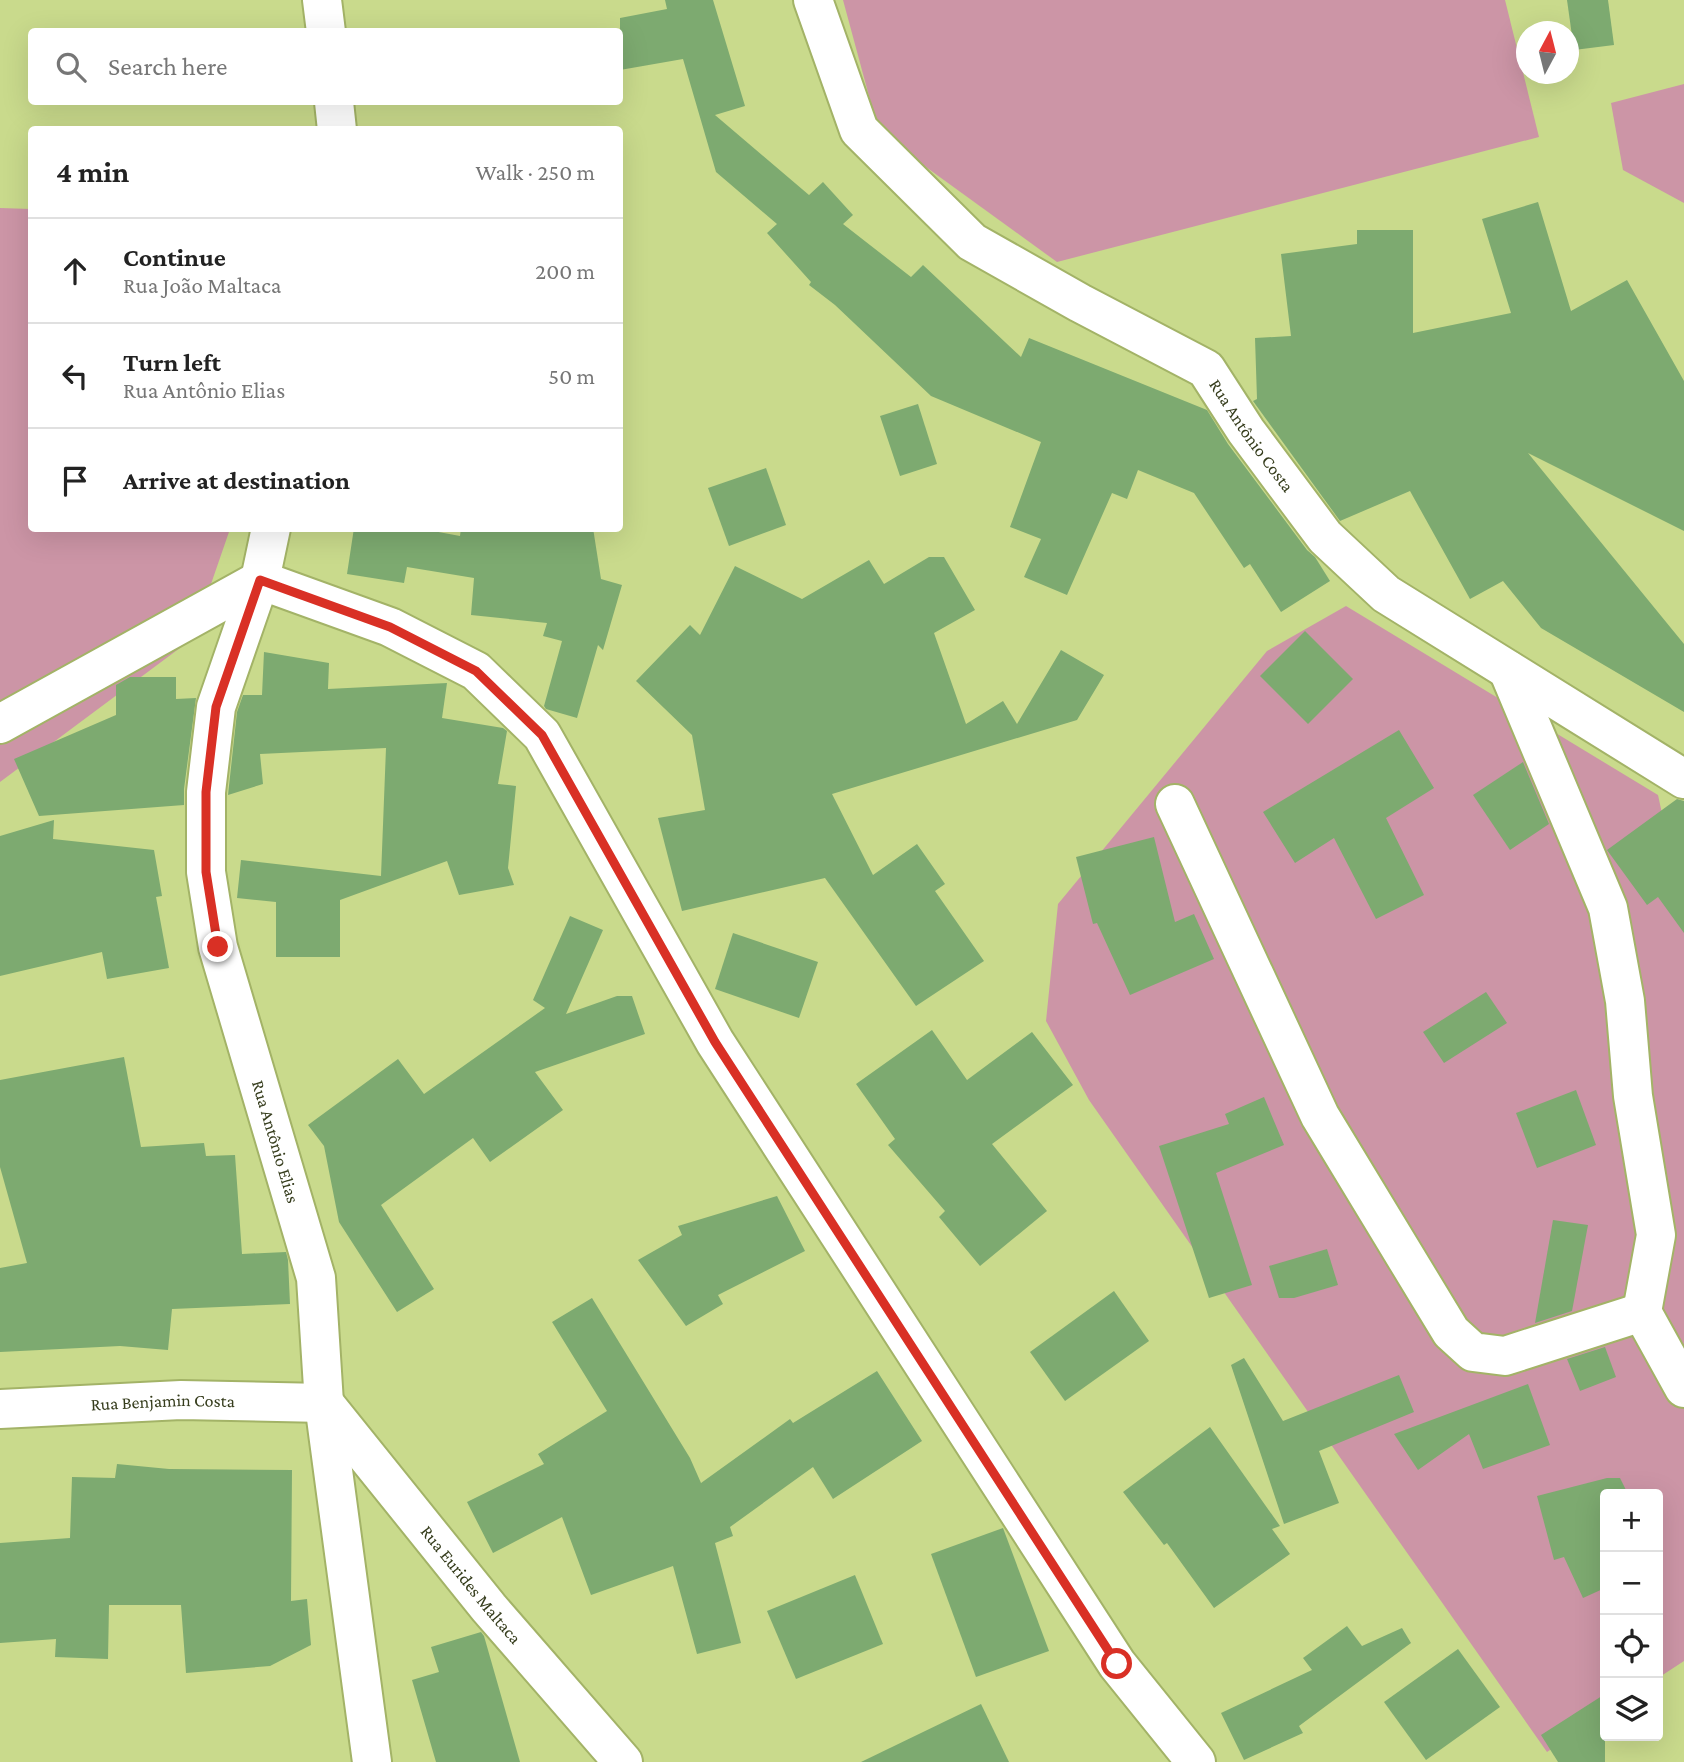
<!DOCTYPE html>
<html lang="en">
<head>
<meta charset="utf-8">
<style>
  body { margin:0; font-family:"Crimson Pro",serif; background:#f6f6f6; color:#222 }
  .controls { position:absolute; right:21px; bottom:21px; display:grid; overflow:hidden; border-radius:7px; box-shadow:0 7px 28px #0002 }
  .controls button { width:63px; height:63px; display:grid; place-items:center; padding:0; border:0; border-bottom:2px solid #e0e0e0; background:#fff; color:#222; font:35px sans-serif }
  .compass { position:absolute; left:1516px; top:21px; width:63px; height:63px; border-radius:50%; background:#fff; box-shadow:0 7px 28px #0002; rotate:7deg }
  .stop { position:absolute; width:21px; height:21px; margin:-16px; border:5px solid #d93025; border-radius:50%; background:#fff }
  .stop.end { background:#d93025; border-color:#fff; box-shadow:0 2px 7px #0008 }
  .list { margin:0; padding:0; list-style:none }
  h2 { display:flex; justify-content:space-between; align-items:center; height:91px; margin:0; padding:0 28px; font-size:30px }
  h2 small { font-size:23px; font-weight:400; color:#767676 }
  .list li { display:grid; grid-template-columns:46px 1fr auto; gap:21px; align-items:center; box-sizing:border-box; height:105px; padding:0 28px; border-top:2px solid #e0e0e0 }
  .list b { display:block; font-size:26px; white-space:nowrap }
  .list p { margin:0; font-size:23px; white-space:nowrap; color:#767676 }
  .list em { font-size:23px; font-style:normal; color:#767676 }
  .icon { flex:none; width:38px; height:38px; fill:none; stroke:currentColor; stroke-width:2; stroke-linecap:round; stroke-linejoin:round }
  .map { position:relative; flex:none; width:1684px; height:1762px; overflow:hidden }
  .search { position:absolute; background:#fff; box-shadow:0 7px 28px #0002; left:28px; top:28px; width:595px; height:77px; display:flex; align-items:center; gap:18px; box-sizing:border-box; padding:0 24px; border-radius:7px; color:#767676; font-size:26px }
  .panel { position:absolute; background:#fff; box-shadow:0 7px 28px #0002; left:28px; top:126px; width:595px; height:406px; border-radius:7px }
  .map>svg:first-child { display:block }
</style>
</head>
<body>
<div class="map">
<svg width="1684" height="1762" viewBox="0 0 1684 1762">
  <rect width="100%" height="100%" fill="#c9da8c"/>
  <g fill="#cc95a6">
    <polygon points="843,0 1505,0 1539,137 1057,262 879,133"/>
    <polygon points="1684,84 1684,203 1623,170 1611,103"/>
    <polygon points="0,208 31,209 32,528 230,529 192,639 0,782"/>
    <polygon points="1346,606 1658,795 1684,915 1684,1661 1658,1678 1658,1494 1605,1494 1605,1713 1547,1752 1089,1100 1046,1021 1058,904 1267,651"/>
  </g>
  <g fill="#7daa70">
    <polygon points="665,0 713,0 745,106 715,115 809,195 823,182 853,215 843,224 911,277 923,265 1021,357 1029,338 1207,410 1228,444 1307,550 1315,557 1330,581 1281,612 1250,564 1244,568 1194,493 1138,470 1127,499 1112,493 1067,595 1024,577 1041,539 1010,527 1041,442 931,396 835,305 809,285 811,282 767,233 777,224 716,172 683,59 620,70 620,18 667,9"/>
    <polygon points="1567,0 1608,0 1614,45 1574,50"/>
    <polygon points="1538,202 1571,311 1627,280 1684,381 1684,531 1528,453 1684,644 1684,712 1541,628 1503,581 1470,599 1410,491 1340,521 1253,401 1257,399 1255,338 1291,336 1281,254 1357,244 1357,230 1413,230 1413,333 1511,313 1482,219"/>
    <polygon points="918,404 937,464 900,476 880,416"/>
    <polygon points="766,468 786,525 729,546 708,488"/>
    <polygon points="354,528 417,528 460,536 461,528 593,528 601,579 622,585 603,650 598,645 577,718 546,709 544,706 562,641 543,636 547,623 471,615 474,578 407,567 404,583 347,574"/>
    <polygon points="929,557 944,557 975,610 934,633 966,724 1003,701 1017,724 1061,650 1104,675 1077,720 832,794 873,875 917,844 945,884 935,891 984,961 916,1006 825,878 682,911 658,818 705,810 692,735 636,681 690,625 700,635 735,566 802,599 869,560 884,584"/>
    <polygon points="1305,631 1353,679 1308,724 1260,676"/>
    <polygon points="264,652 329,663 328,689 447,683 442,718 503,728 507,731 498,784 516,786 508,868 514,885 459,895 447,861 340,900 340,957 276,957 276,902 237,898 241,860 381,876 386,748 260,754 263,784 228,795 237,712 243,695 262,695"/>
    <polygon points="130,677 176,677 176,699 196,698 184,789 184,805 39,816 14,759 116,715 116,685"/>
    <polygon points="1399,730 1434,788 1386,818 1424,895 1376,919 1334,838 1295,863 1263,812"/>
    <polygon points="1523,762 1549,824 1510,850 1473,795"/>
    <polygon points="1677,799 1684,801 1684,933 1658,897 1647,905 1607,850"/>
    <polygon points="54,820 53,839 154,850 162,896 156,897 169,968 107,979 102,952 0,976 0,836"/>
    <polygon points="1154,837 1175,922 1194,914 1214,959 1130,995 1097,923 1093,924 1076,857"/>
    <polygon points="570,916 603,930 566,1014 617,996 632,996 645,1034 535,1072 563,1110 490,1162 473,1138 381,1205 434,1289 397,1312 339,1222 324,1146 308,1125 398,1059 424,1094 545,1008 533,1000"/>
    <polygon points="733,933 818,962 799,1018 715,989"/>
    <polygon points="1486,992 1507,1023 1444,1063 1423,1032"/>
    <polygon points="932,1030 967,1080 1032,1032 1073,1085 992,1144 1047,1211 980,1266 939,1217 945,1211 888,1145 895,1139 856,1084"/>
    <polygon points="124,1057 141,1147 204,1143 206,1156 235,1155 242,1254 286,1252 288,1260 290,1304 172,1309 168,1350 120,1346 0,1352 0,1268 27,1263 0,1167 0,1080"/>
    <polygon points="1576,1090 1596,1145 1537,1168 1516,1113"/>
    <polygon points="1264,1097 1284,1145 1216,1173 1252,1285 1209,1298 1159,1146 1229,1124 1225,1114"/>
    <polygon points="777,1196 805,1251 718,1295 723,1304 686,1326 638,1260 682,1235 678,1226"/>
    <polygon points="1553,1220 1588,1225 1572,1311 1535,1323"/>
    <polygon points="1327,1249 1338,1285 1294,1298 1279,1298 1269,1266"/>
    <polygon points="1114,1291 1149,1341 1065,1401 1030,1352"/>
    <polygon points="592,1298 690,1458 701,1483 790,1419 793,1423 877,1371 922,1441 833,1499 813,1467 730,1527 733,1536 715,1543 741,1643 697,1654 673,1566 591,1595 562,1517 493,1553 467,1502 544,1464 538,1454 607,1411 552,1322"/>
    <polygon points="1605,1347 1616,1377 1580,1391 1567,1359"/>
    <polygon points="1244,1358 1283,1421 1399,1375 1414,1412 1319,1451 1339,1503 1284,1524 1231,1365"/>
    <polygon points="1528,1384 1550,1445 1483,1469 1469,1434 1418,1470 1394,1434"/>
    <polygon points="1210,1427 1280,1526 1272,1529 1290,1554 1214,1608 1167,1543 1164,1545 1123,1492"/>
    <polygon points="117,1464 169,1469 292,1470 291,1601 307,1599 311,1645 270,1666 186,1673 181,1605 109,1605 108,1659 55,1657 56,1639 0,1643 0,1543 70,1538 72,1477 115,1478"/>
    <polygon points="1607,1478 1620,1478 1628,1494 1605,1494 1605,1588 1583,1598 1564,1557 1554,1560 1537,1496"/>
    <polygon points="1003,1528 1049,1651 976,1677 931,1554"/>
    <polygon points="855,1575 883,1644 796,1679 767,1611"/>
    <polygon points="1347,1626 1362,1646 1402,1628 1411,1643 1299,1726 1303,1733 1244,1760 1221,1713 1312,1670 1303,1658"/>
    <polygon points="481,1632 484,1636 520,1762 436,1762 412,1680 439,1672 431,1647"/>
    <polygon points="1458,1649 1500,1707 1426,1760 1384,1702"/>
    <polygon points="1605,1694 1605,1762 1558,1762 1541,1735"/>
    <polygon points="981,1704 1009,1762 861,1762"/>
  </g>
  <g fill="none" stroke-linecap="round" stroke-linejoin="round">
    <g stroke="#a3b367" stroke-width="42">
      <g id="minor">
        <polyline points="322,0 326,32"/>
        <path id="s1" d="M813,0L859,130L972,242L1080,303L1206,369L1246,431L1325,537L1386,594L1684,779"/>
        <polyline points="334,102 337,130"/>
        <path id="s2" d="M271,528L260,580L216,707L206,792V872L218,947L316,1278L324,1403L372,1762"/>
        <polyline points="1508,670 1608,908 1625,1001 1633,1096 1656,1235 1642,1312 1684,1388"/>
        <polyline points="0,724 260,580 390,627 476,671 542,735 715,1042 1117,1664 1196,1762"/>
        <polyline points="1175,804 1320,1116 1451,1332 1473,1352 1505,1356 1642,1312"/>
        <path id="s3" d="M0,1409L181,1400L324,1403L489,1608L623,1762"/>
      </g>
    </g>
    <use href="#minor" stroke="#fff" stroke-width="38"/>
  </g>
  <g fill="none" stroke-linecap="round" stroke-linejoin="round">
    <polyline stroke="#d93025" stroke-width="9" points="218,947 206,872 206,792 216,707 260,580 390,627 476,671 542,735 715,1042 1117,1664"/>
  </g>
  <g text-anchor="middle" dominant-baseline="central" stroke-width="7" stroke-linejoin="round" paint-order="stroke">
    <g font-size="18" fill="#363d1d" stroke="#edf6d0">
      <text stroke="none"><textPath href="#s1" startOffset="644">Rua Antônio Costa</textPath></text>
      <text stroke="none"><textPath href="#s2" startOffset="632">Rua Antônio Elias</textPath></text>
      <text stroke="none"><textPath href="#s3" startOffset="163">Rua Benjamin Costa</textPath></text>
      <text stroke="none"><textPath href="#s3" startOffset="558">Rua Eurides Maltaca</textPath></text>
    </g>
  </g>
</svg>
<div class="controls">
<button>+</button>
<button>−</button>
<button><svg class="icon" aria-label="locate" viewBox="0 0 24 24"><circle cx="12" cy="12" r="6"/><path d="M12 2v4M12 18v4M2 12h4M18 12h4"/></svg></button>
<button><svg class="icon" aria-label="layers" viewBox="0 0 24 24"><path d="M12 4l9 5-9 5-9-5zM3 14l9 5 9-5"/></svg></button>
</div>
<svg class="compass" viewBox="-18 -18 36 36"><path d="M0-13l5 13h-10z" fill="#e53935"/><path d="M0 13l5-13h-10z" fill="#767676"/></svg>
<div class="stop" style="left:1117px;top:1664px"></div>
<div class="stop end" style="left:218px;top:947px"></div>
<div class="search"><svg class="icon" aria-label="search" viewBox="0 0 24 24"><circle cx="10" cy="10" r="6"/><path d="M15 15l6 6"/></svg>Search here</div>
<section class="panel">
<h2>4 min<small>Walk · 250 m</small></h2>
<ul class="list">
<li><svg class="icon" aria-label="ahead" viewBox="0 0 24 24"><path d="M12 20V5M6 11l6-6 6 6"/></svg><div><b>Continue</b><p>Rua João Maltaca</p></div><em>200 m</em></li>
<li><svg class="icon" aria-label="left" viewBox="0 0 24 24"><path d="M17 20v-9H6M10 6l-5 5 5 5"/></svg><div><b>Turn left</b><p>Rua Antônio Elias</p></div><em>50 m</em></li>
<li><svg class="icon" aria-label="arrive" viewBox="0 0 24 24"><path d="M6 21V4h12l-3 4 3 4H6"/></svg><div><b>Arrive at destination</b></div></li>
</ul>
</section>
</div>
</body>
</html>
